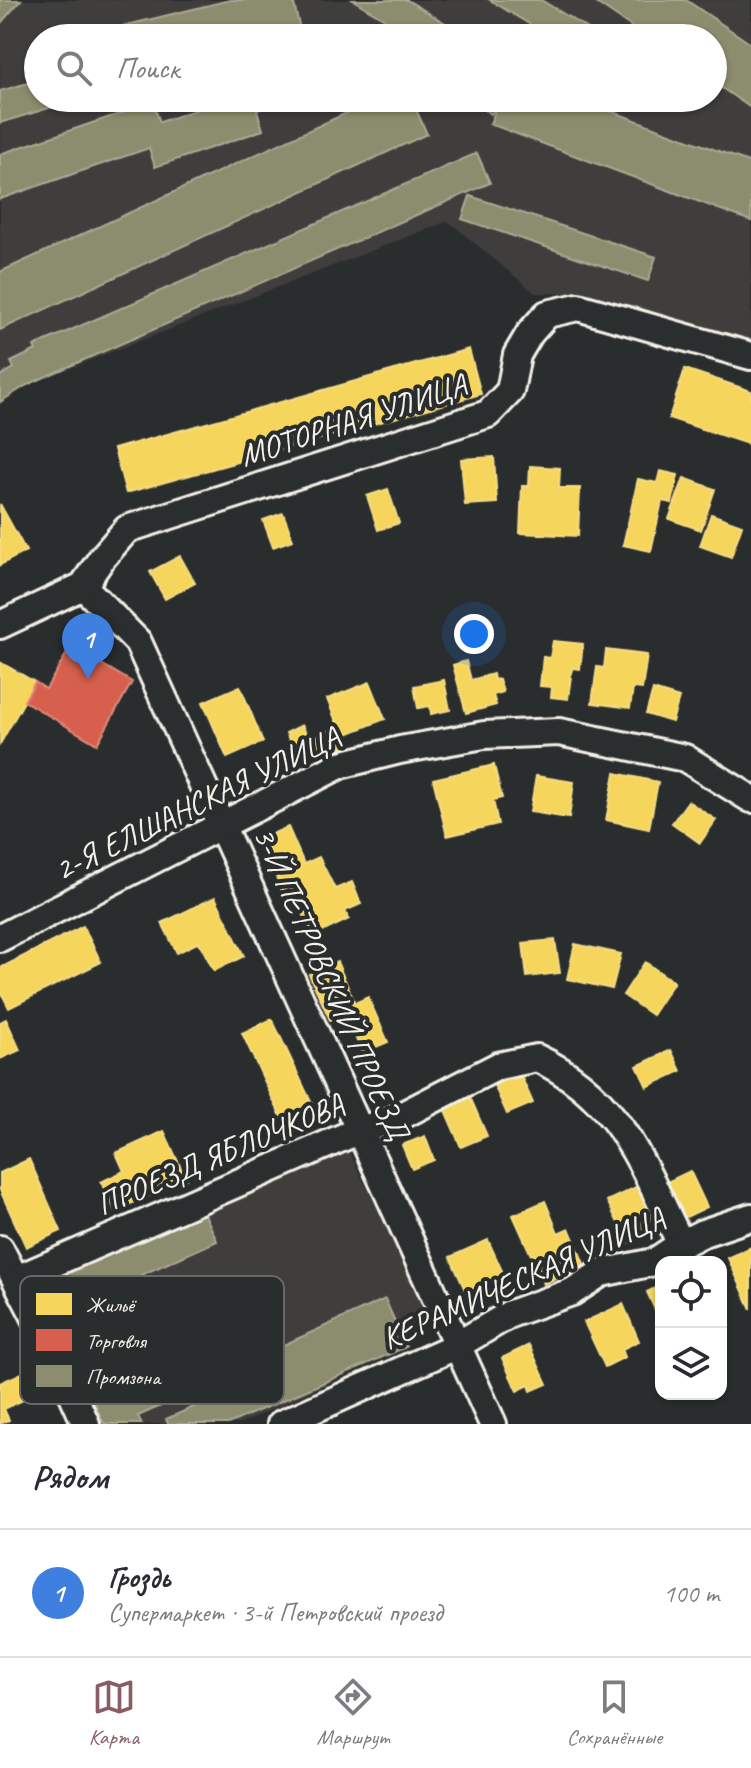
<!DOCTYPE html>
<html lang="ru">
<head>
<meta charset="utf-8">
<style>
  body { margin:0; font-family:Caveat,sans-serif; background:#f7f7f7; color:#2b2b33 }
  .controls { position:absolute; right:24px; bottom:24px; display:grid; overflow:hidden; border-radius:16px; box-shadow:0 2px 6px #0004 }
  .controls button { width:72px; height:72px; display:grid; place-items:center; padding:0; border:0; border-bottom:2px solid #e1e1e2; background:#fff; color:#2b2b33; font:40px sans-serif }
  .you { position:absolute; left:474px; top:634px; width:28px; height:28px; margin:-20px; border:6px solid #fff; border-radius:50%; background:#1a73e8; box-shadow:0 0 0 12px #1a73e833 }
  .badge { display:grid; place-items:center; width:52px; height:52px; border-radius:50%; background:#8a5d65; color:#fff; font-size:26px; font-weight:700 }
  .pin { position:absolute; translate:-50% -66px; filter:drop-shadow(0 2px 4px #0008) }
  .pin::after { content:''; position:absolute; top:42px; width:28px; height:24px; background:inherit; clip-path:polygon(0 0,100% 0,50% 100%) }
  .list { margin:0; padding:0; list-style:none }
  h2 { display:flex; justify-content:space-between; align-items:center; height:104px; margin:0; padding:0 32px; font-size:34px }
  h2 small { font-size:26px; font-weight:400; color:#7c7c81 }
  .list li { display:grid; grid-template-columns:52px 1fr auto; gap:24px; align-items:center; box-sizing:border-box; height:128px; padding:0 32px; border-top:2px solid #e1e1e2 }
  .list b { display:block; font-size:30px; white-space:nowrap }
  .list p { margin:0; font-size:26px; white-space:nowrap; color:#7c7c81 }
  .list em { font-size:26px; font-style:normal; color:#7c7c81 }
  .icon { flex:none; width:44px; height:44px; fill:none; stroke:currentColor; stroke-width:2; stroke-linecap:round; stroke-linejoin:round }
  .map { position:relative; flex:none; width:751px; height:1424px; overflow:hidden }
  .search { position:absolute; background:#fff; box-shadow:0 2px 6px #0004; left:24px; right:24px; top:24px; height:88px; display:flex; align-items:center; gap:20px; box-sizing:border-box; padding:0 28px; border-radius:44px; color:#7c7c81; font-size:30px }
  .sheet { height:232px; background:#fff }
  nav { display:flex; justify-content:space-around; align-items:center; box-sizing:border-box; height:112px; border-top:2px solid #e1e1e2; background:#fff; font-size:22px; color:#7c7c81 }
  nav a { display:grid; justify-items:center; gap:4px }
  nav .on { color:#8a5d65 }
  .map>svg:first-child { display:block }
</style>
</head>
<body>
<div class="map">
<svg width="751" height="1424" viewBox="0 0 751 1424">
  <rect width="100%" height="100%" fill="#2a2d2e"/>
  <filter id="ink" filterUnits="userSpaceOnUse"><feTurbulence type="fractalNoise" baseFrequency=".0125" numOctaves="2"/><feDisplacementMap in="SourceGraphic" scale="16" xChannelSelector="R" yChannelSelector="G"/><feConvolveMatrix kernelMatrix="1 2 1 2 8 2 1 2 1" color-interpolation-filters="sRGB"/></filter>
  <g filter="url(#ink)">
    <g fill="#403c3d" fill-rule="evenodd">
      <path d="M0,0H751V343L583,294L535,293L448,221L34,382L0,405ZM38,38H713V98H38Z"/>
      <polygon points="346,1146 427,1309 406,1347 240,1424 96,1424 28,1286"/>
    </g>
    <g fill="#f6d55c" stroke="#f5dd86" stroke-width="2">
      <polygon points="469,349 481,394 126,493 114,449"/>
      <polygon points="685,369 751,391 751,445 669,418"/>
      <polygon points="494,457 497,503 465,505 461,459"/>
      <polygon points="530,466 560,468 559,488 580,488 578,536 520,533 522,486 529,486"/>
      <polygon points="660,471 678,475 672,503 662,501 651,551 623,545 638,479 657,483"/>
      <polygon points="684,478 715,489 701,530 669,519"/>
      <polygon points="388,489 399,523 378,530 367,496"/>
      <polygon points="0,504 26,551 0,565"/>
      <polygon points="283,513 293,540 273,547 263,520"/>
      <polygon points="711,514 742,525 731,557 700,546"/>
      <polygon points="180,556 195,583 165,599 150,572"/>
      <polygon points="553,641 583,644 580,669 572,668 568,699 551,697 552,687 540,686 543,657 550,658"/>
      <polygon points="606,650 647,655 642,689 633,688 630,708 592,703 597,667 604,668"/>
      <polygon points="466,661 471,680 493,674 494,680 499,679 503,692 493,695 496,705 466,713 453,665"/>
      <polygon points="0,662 35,682 0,744"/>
      <polygon points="444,680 450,710 431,714 430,706 418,708 414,686"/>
      <polygon points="370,682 385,719 342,736 327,699"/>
      <polygon points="240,686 263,742 227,758 203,702"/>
      <polygon points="653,690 679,698 672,722 646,714"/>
      <polygon points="302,725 314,750 297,758 286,733"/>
      <polygon points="335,728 345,751 325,760 315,737"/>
      <polygon points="494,765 502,798 493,800 498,824 447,836 433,779"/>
      <polygon points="615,773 658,782 649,829 606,820"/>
      <polygon points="536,776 574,782 569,818 530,812"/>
      <polygon points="688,801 716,820 700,843 672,823"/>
      <polygon points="288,827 304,864 319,857 335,889 352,882 361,904 345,911 349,919 314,936 290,887 282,891 260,839"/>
      <polygon points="215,897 244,956 214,971 199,942 177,953 162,923"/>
      <polygon points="83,926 101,962 9,1008 0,990 0,968"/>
      <polygon points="555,940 560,973 527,977 523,943"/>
      <polygon points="575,944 621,954 612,989 567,979"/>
      <polygon points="337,962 355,1003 368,997 388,1042 362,1053 345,1013 330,1020 309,974"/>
      <polygon points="645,962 674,982 652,1015 623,995"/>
      <polygon points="6,1019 20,1050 0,1059 0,1022"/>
      <polygon points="272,1019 313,1106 283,1121 242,1033"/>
      <polygon points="671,1050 681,1071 647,1087 637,1066"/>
      <polygon points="520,1074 533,1103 507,1114 494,1085"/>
      <polygon points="470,1097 487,1136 461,1147 444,1108"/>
      <polygon points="164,1131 186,1179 115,1211 101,1182 124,1171 116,1153"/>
      <polygon points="425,1136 434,1160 412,1169 402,1145"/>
      <polygon points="29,1159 61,1231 26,1247 0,1190 0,1173"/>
      <polygon points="690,1171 707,1207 680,1220 663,1184"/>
      <polygon points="640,1185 660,1227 628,1243 607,1201"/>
      <polygon points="545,1201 558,1233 569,1228 585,1266 544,1284 513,1215"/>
      <polygon points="488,1240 508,1284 470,1301 450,1257"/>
      <polygon points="751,1247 751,1309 728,1258"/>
      <polygon points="661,1285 661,1323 647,1292"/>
      <polygon points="623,1304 639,1341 622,1349 625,1357 605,1367 584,1322"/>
      <polygon points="529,1345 547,1384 531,1391 529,1385 517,1391 502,1358"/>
      <polygon points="33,1368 44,1390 4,1409 9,1420 0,1424 0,1383"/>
    </g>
    <polygon fill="#d6604d" stroke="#df8c7c" stroke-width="2" points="71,646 132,682 97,744 24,701 35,682 46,689"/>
    <g fill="#8c8c6e" stroke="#abaa93" stroke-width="2">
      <polygon points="0,0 21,0 0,24"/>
      <polygon points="230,0 293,0 301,33 281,38 125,38 123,26"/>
      <polygon points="353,0 407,0 470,38 412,38 413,36"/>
      <polygon points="490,0 541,0 603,38 552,38"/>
      <polygon points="592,0 686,0 751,44 751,108 713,82 713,38 648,38"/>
      <polygon points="38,80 38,98 82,98 0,123 0,91"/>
      <polygon points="120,98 151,98 160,122 230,98 292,98 257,110 263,130 155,167 149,148 0,199 0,154 125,112"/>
      <polygon points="379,98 411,98 427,134 0,330 0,272"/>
      <polygon points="466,98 576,98 751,163 751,221 490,124 497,106 491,114"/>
      <polygon points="477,153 490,183 47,376 25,386 0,402 0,376 14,368 11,362 36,350 34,346"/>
      <polygon points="470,196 656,257 648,281 462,219"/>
      <polygon points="203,1210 217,1241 139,1276 146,1292 156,1287 202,1388 138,1416 142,1424 104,1424 41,1283"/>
      <polygon points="385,1299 406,1347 228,1424 168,1424 166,1419 235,1389 226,1371"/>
    </g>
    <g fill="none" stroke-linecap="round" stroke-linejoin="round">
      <g stroke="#f4f1e8" stroke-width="32">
        <g id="minor">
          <polyline points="83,586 138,642 493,1424"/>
          <polyline points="0,625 83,586 102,558 127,529 488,414 510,391 517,355 530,333 547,314 578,307 751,356"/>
          <polyline points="0,938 340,765 400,750 484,735 559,732 685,758 751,799"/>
          <polyline points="0,1249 55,1355 86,1424"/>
          <path d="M17,1279L360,1130L393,1120L498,1066L537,1058C621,1097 642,1166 681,1244"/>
          <polyline points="281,1424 456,1346 510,1314 572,1292 601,1273 654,1262 681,1244 703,1233 751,1217"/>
        </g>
      </g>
      <use href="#minor" stroke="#2a2d2e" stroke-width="26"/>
    </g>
  </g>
  <g text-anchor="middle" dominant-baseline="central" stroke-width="8" stroke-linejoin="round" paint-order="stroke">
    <g font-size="32" fill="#f4f1e8" stroke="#2a2d2e">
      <text transform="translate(353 420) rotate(-18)">МОТОРНАЯ УЛИЦА</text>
      <text transform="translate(197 803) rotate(-26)">2-Я ЕЛШАНСКАЯ УЛИЦА</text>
      <text transform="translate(331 983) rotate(66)">3-Й ПЕТРОВСКИЙ ПРОЕЗД</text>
      <text transform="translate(220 1154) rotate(-23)">ПРОЕЗД ЯБЛОЧКОВА</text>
      <text transform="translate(523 1278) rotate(-24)">КЕРАМИЧЕСКАЯ УЛИЦА</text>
    </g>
  </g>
  <rect x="20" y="1276" width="264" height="128" rx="12" fill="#2a2d2e" stroke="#676866" stroke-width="2"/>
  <rect x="36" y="1293" width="36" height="22" fill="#f6d55c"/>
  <rect x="36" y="1329" width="36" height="22" fill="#d6604d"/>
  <rect x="36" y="1365" width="36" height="22" fill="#8c8c6e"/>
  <g font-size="22" fill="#f4f1e8">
    <text x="86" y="1312">Жильё</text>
    <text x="86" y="1348">Торговля</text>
    <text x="86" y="1384">Промзона</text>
  </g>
</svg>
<div class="controls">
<button><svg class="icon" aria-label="locate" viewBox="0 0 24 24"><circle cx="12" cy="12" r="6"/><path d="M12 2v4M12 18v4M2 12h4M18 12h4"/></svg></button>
<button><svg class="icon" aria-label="layers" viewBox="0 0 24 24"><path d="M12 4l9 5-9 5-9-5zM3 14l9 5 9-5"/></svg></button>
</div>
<div class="you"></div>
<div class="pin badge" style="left:88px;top:679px;background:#3f7fe0">1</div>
<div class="search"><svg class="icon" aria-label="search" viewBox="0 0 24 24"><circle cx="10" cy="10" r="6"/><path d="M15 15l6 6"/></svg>Поиск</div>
</div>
<section class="sheet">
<h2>Рядом<small></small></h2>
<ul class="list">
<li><span class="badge" style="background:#3f7fe0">1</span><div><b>Гроздь</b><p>Супермаркет · 3-й Петровский проезд</p></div><em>100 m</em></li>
</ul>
</section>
<nav>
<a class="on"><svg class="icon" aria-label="map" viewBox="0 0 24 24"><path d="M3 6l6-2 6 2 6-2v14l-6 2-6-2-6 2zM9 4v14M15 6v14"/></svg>Карта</a>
<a><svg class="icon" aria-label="directions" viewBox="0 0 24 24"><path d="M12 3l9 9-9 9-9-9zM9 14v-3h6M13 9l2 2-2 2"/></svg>Маршрут</a>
<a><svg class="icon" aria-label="saved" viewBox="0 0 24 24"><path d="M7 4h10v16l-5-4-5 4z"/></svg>Сохранённые</a>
</nav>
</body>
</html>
